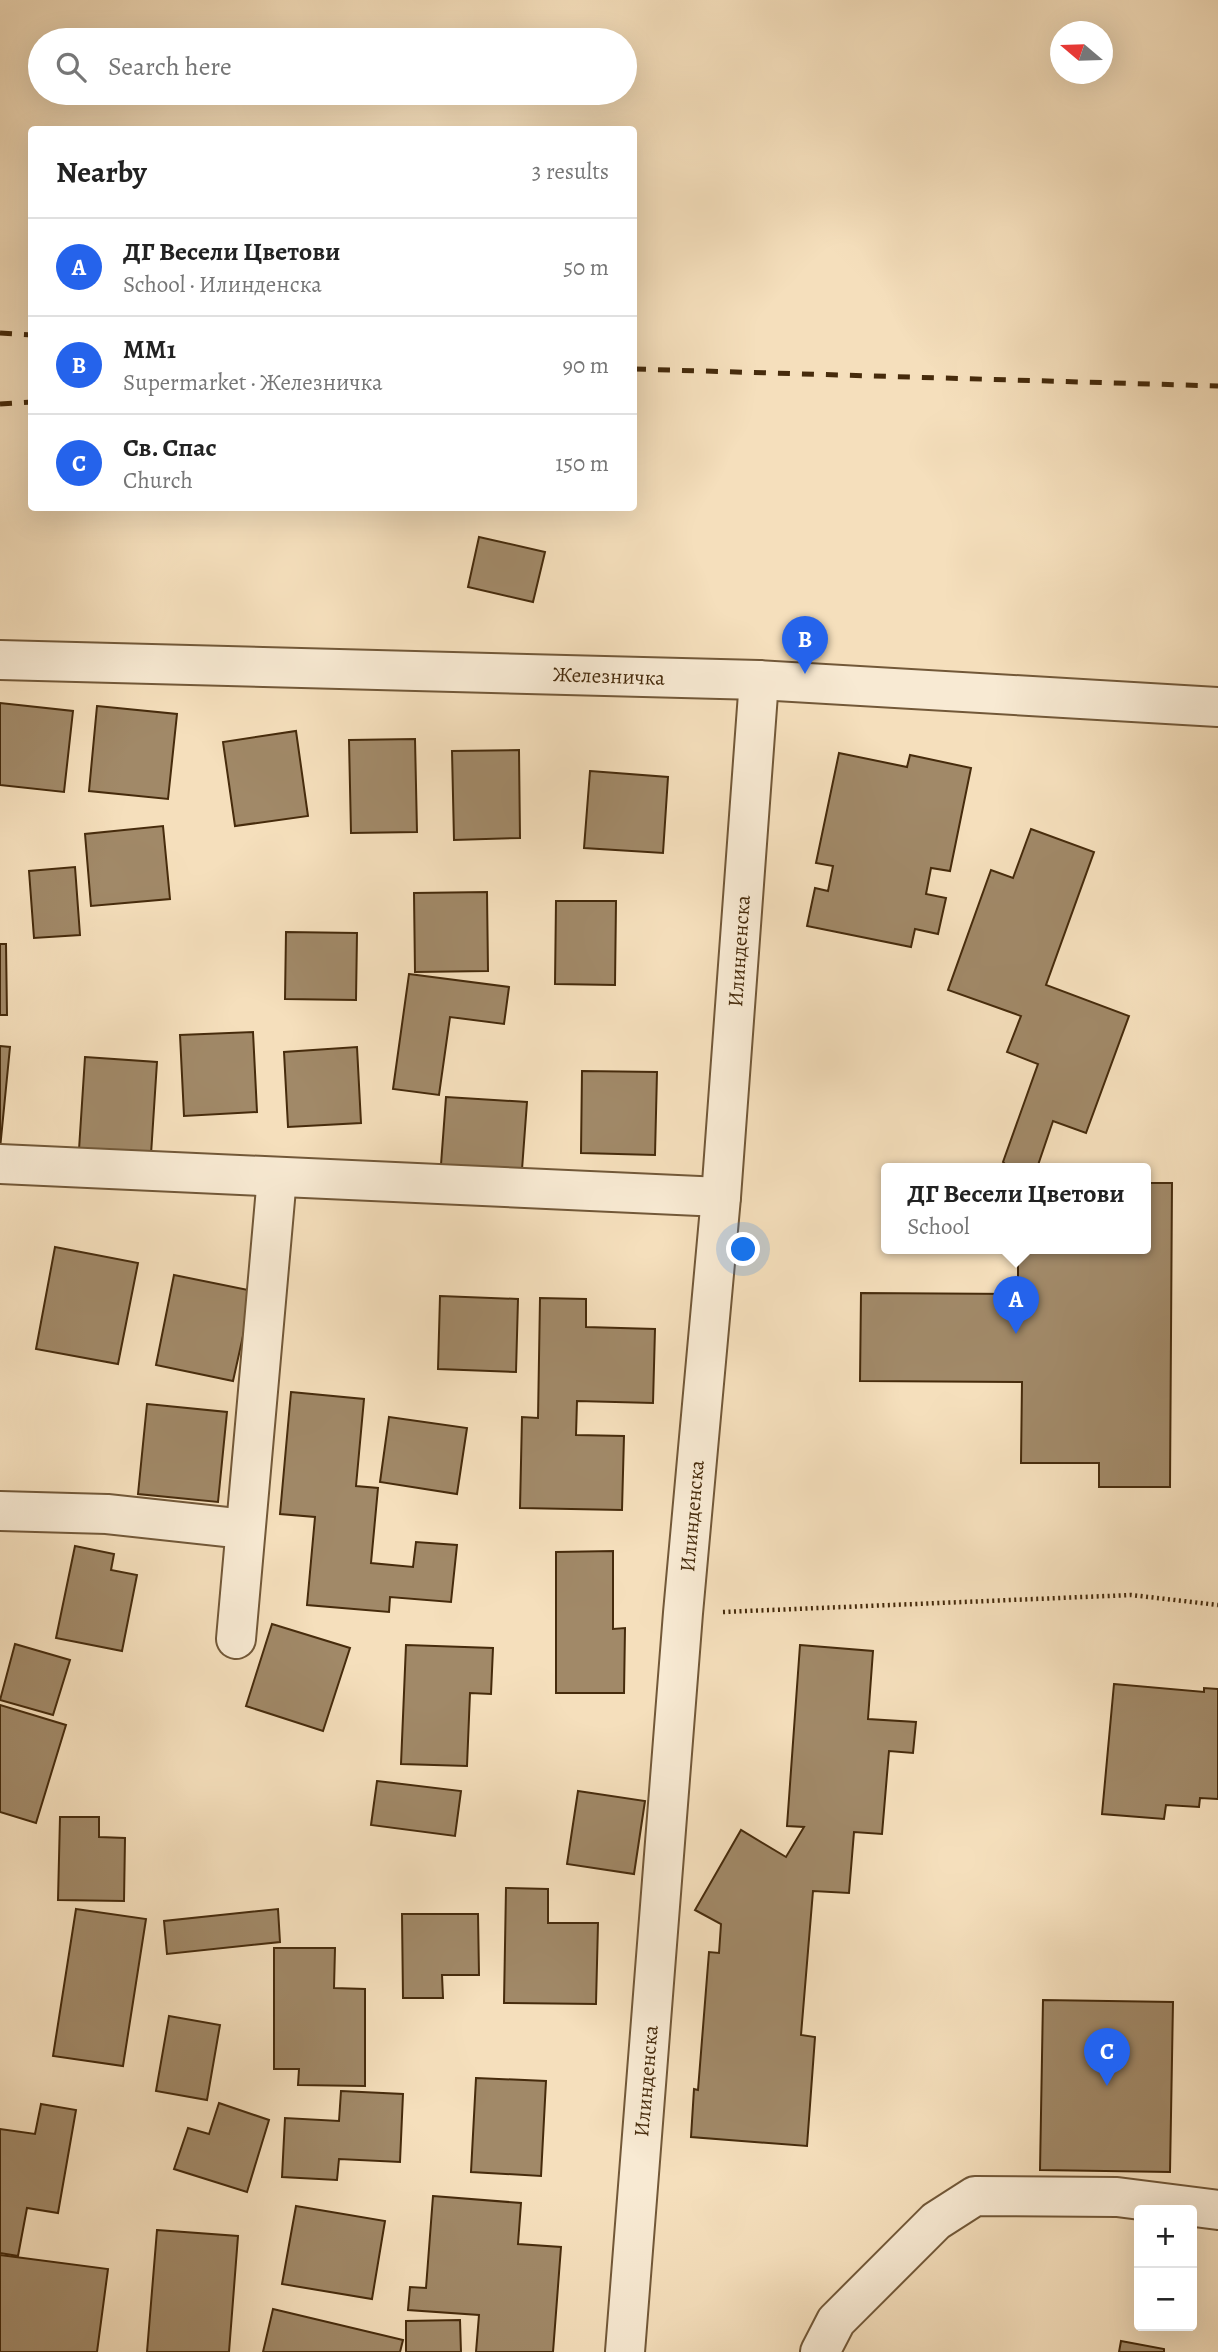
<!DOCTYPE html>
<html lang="en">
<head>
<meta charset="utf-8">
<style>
  body { margin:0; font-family:Alegreya,serif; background:#f6f6f6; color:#222 }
  .controls { position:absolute; right:21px; bottom:21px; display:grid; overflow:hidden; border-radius:7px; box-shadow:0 7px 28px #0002 }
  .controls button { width:63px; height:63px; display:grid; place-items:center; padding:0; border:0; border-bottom:2px solid #e0e0e0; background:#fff; color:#222; font:35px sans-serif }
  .compass { position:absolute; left:1050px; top:21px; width:63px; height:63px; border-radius:50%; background:#fff; box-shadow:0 7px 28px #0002; rotate:289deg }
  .you { position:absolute; left:744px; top:1250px; width:24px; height:24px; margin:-18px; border:5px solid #fff; border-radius:50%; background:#1a73e8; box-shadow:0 0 0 10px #1a73e833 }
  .badge { display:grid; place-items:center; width:46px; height:46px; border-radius:50%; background:#2563eb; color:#fff; font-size:23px; font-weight:700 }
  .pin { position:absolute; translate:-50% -58px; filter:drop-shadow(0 2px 4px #0008) }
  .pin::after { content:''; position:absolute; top:37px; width:24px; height:21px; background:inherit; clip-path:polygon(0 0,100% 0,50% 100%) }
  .popup { position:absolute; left:881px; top:1163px; width:270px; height:91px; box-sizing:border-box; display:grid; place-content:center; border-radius:7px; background:#fff; filter:drop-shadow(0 2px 5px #0005); font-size:23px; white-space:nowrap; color:#767676 }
  .popup b { font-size:26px; color:#222 }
  .popup::after { content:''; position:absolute; left:50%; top:100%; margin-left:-14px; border:14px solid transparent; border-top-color:#fff }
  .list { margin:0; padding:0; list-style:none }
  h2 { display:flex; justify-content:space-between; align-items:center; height:91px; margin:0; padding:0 28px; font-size:30px }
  h2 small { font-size:23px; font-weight:400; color:#767676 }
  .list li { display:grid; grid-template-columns:46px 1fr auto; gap:21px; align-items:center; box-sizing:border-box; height:98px; padding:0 28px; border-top:2px solid #e0e0e0 }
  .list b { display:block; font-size:26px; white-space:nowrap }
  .list p { margin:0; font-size:23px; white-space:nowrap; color:#767676 }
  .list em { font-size:23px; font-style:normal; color:#767676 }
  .icon { flex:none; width:38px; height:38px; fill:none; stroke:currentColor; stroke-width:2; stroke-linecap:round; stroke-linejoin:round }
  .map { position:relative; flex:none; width:1218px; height:2352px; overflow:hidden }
  .search { position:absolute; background:#fff; box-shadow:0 7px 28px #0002; left:28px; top:28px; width:609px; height:77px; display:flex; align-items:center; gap:18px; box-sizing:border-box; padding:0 24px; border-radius:38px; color:#767676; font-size:26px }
  .panel { position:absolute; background:#fff; box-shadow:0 7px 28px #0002; left:28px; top:126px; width:609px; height:385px; border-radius:7px }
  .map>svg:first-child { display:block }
</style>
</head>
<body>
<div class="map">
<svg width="1218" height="2352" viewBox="0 0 1218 2352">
  <rect width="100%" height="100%" fill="#f5dfbc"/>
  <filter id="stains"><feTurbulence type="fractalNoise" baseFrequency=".00286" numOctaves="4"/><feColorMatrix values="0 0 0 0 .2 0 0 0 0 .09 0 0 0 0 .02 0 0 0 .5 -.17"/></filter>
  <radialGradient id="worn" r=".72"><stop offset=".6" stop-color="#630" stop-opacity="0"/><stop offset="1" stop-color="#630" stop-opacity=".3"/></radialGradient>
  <g fill="#a18968" stroke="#462b0c" stroke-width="2">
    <polygon points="479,537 545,552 533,602 468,587"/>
    <polygon points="0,703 73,711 64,792 0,785"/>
    <polygon points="97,706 177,714 168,799 89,791"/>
    <polygon points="296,731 308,816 235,826 223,742"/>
    <polygon points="415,739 417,832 351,833 349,740"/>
    <polygon points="519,750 520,838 454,840 452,751"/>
    <polygon points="839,753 907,767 910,755 971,768 950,871 931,868 926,894 946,898 938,934 915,929 911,947 807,926 815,888 828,891 833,866 816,863"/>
    <polygon points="590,771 668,777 663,853 584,848"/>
    <polygon points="163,826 170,899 91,906 85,834"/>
    <polygon points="1031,829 1094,852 1046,985 1129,1016 1086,1133 1053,1121 1037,1168 1009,1168 1003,1162 1038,1064 1007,1052 1021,1016 948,990 991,870 1013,878"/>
    <polygon points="75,867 80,935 34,938 29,871"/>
    <polygon points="487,892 488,971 415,972 414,893"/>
    <polygon points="556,901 616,901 615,985 555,984"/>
    <polygon points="286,932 357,933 356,1000 285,999"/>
    <polygon points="0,944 6,944 7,1015 0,1015"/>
    <polygon points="409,974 509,987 504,1024 450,1017 439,1095 393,1089"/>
    <polygon points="253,1032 257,1112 184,1116 180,1035"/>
    <polygon points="0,1046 10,1047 0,1149"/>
    <polygon points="357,1047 361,1123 288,1127 284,1052"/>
    <polygon points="85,1057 157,1062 150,1170 78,1165"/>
    <polygon points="582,1071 657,1072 655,1155 581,1153"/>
    <polygon points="446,1097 527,1102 521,1183 440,1178"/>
    <polygon points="1146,1183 1172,1183 1170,1487 1099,1487 1099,1463 1021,1463 1022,1382 860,1381 861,1293 1018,1294 1018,1248 1146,1248"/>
    <polygon points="55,1247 138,1263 118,1364 36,1349"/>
    <polygon points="174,1275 253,1291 233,1381 156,1365"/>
    <polygon points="440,1296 518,1299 516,1372 438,1369"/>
    <polygon points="540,1298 586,1299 586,1327 655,1329 653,1403 577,1401 576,1435 624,1436 622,1510 520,1508 522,1417 538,1418"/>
    <polygon points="291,1392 364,1399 356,1486 378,1488 371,1563 413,1567 416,1542 457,1545 451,1602 390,1597 389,1612 307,1605 315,1517 280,1514"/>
    <polygon points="147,1404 227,1412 218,1502 138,1494"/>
    <polygon points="389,1417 467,1428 457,1494 380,1482"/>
    <polygon points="75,1546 114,1554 111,1570 137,1575 122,1651 56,1638"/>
    <polygon points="613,1551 613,1629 625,1628 624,1693 556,1693 556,1552"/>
    <polygon points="272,1624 350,1648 323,1731 246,1706"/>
    <polygon points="15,1644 70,1660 53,1715 0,1700"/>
    <polygon points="406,1645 493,1648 491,1694 470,1693 467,1766 401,1764"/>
    <polygon points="800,1645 873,1651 868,1719 916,1722 913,1753 889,1751 882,1834 854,1832 849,1893 813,1891 801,2035 815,2037 807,2146 691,2137 694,2089 698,2090 709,1952 719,1953 721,1924 695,1910 741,1830 786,1857 804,1827 787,1826"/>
    <polygon points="1114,1684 1204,1692 1204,1688 1218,1689 1218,1799 1200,1798 1199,1807 1166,1805 1164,1819 1102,1814"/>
    <polygon points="0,1705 66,1725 36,1823 0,1812"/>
    <polygon points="377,1781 461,1791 455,1836 371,1825"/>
    <polygon points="578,1791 645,1801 634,1874 567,1864"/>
    <polygon points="60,1817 99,1817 99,1837 125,1838 124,1901 58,1900"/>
    <polygon points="506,1888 548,1889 548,1923 598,1923 596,2004 504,2003"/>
    <polygon points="76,1909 146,1919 123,2066 53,2056"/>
    <polygon points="278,1909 280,1942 167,1954 164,1921"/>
    <polygon points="402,1914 478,1914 479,1975 442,1975 443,1998 403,1998"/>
    <polygon points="274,1948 335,1948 334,1988 365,1989 365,2086 298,2085 299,2069 274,2069"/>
    <polygon points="1043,2000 1173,2002 1170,2172 1040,2170"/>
    <polygon points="169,2016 220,2025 207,2100 156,2091"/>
    <polygon points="476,2078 546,2081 541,2176 471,2172"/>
    <polygon points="341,2091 403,2094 400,2162 339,2159 337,2180 282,2177 285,2118 339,2121"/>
    <polygon points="219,2103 269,2120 247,2192 174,2169 188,2128 209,2134"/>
    <polygon points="41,2104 76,2110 58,2213 27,2208 18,2256 0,2253 0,2129 35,2134"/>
    <polygon points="433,2196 521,2203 518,2244 561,2247 553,2352 476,2352 479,2315 408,2310 410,2287 426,2288"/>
    <polygon points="296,2206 385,2221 372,2299 282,2284"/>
    <polygon points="157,2230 238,2236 229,2352 147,2352"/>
    <polygon points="0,2255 108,2269 97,2352 0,2352"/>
    <polygon points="273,2309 403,2340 400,2352 263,2352"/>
    <polygon points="460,2320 461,2352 406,2352 406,2321"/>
    <polygon points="1121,2341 1164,2349 1164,2352 1119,2352"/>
  </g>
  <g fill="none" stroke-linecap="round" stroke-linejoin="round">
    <g stroke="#725838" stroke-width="42">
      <g id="street">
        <polyline points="0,660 759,680 1218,707"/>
        <polyline points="0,1164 721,1197"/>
        <polyline points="0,1511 107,1514 245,1529"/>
        <polyline points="236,1639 277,1177"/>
        <polyline points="625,2352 683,1613 721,1197 759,680"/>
        <polyline points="820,2352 836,2321 936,2221 975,2196 1117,2197 1218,2210"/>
      </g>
    </g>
    <polyline stroke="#462b0c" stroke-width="4.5" stroke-dasharray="2 3.5" stroke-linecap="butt" points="723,1612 1131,1595 1218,1605"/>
    <use href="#street" stroke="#f8ead3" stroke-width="38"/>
    <g stroke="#462b0c" stroke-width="5" stroke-dasharray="12 12" stroke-linecap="butt">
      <polyline points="0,333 32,335"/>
      <polyline points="634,369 1218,386"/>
      <polyline points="0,404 32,402"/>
    </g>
  </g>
  <g text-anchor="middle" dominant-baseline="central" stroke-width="6" stroke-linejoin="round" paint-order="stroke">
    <g font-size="21" fill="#462b0c" stroke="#f8ead3">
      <text transform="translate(609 676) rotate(2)">Железничка</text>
      <text transform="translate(739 951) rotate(-86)">Илинденска</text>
      <text transform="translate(692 1516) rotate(-85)">Илинденска</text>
      <text transform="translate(646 2081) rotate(-85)">Илинденска</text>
    </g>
  </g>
  <rect width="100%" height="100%" filter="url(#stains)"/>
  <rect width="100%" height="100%" fill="url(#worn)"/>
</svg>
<div class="controls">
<button>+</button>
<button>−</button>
</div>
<svg class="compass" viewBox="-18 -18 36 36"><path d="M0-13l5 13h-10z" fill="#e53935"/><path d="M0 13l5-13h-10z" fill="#767676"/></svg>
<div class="you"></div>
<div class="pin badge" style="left:1016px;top:1334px">A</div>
<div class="popup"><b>ДГ Весели Цветови</b>School</div>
<div class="pin badge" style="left:805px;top:674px">B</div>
<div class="pin badge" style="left:1107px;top:2086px">C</div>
<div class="search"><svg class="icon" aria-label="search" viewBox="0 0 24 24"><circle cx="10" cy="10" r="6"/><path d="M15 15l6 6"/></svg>Search here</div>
<section class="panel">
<h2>Nearby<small>3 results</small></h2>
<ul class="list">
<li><span class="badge">A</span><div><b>ДГ Весели Цветови</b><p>School · Илинденска</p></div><em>50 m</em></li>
<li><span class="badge">B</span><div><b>MM1</b><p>Supermarket · Железничка</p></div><em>90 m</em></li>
<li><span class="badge">C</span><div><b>Св. Спас</b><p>Church</p></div><em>150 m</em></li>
</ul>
</section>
</div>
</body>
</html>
